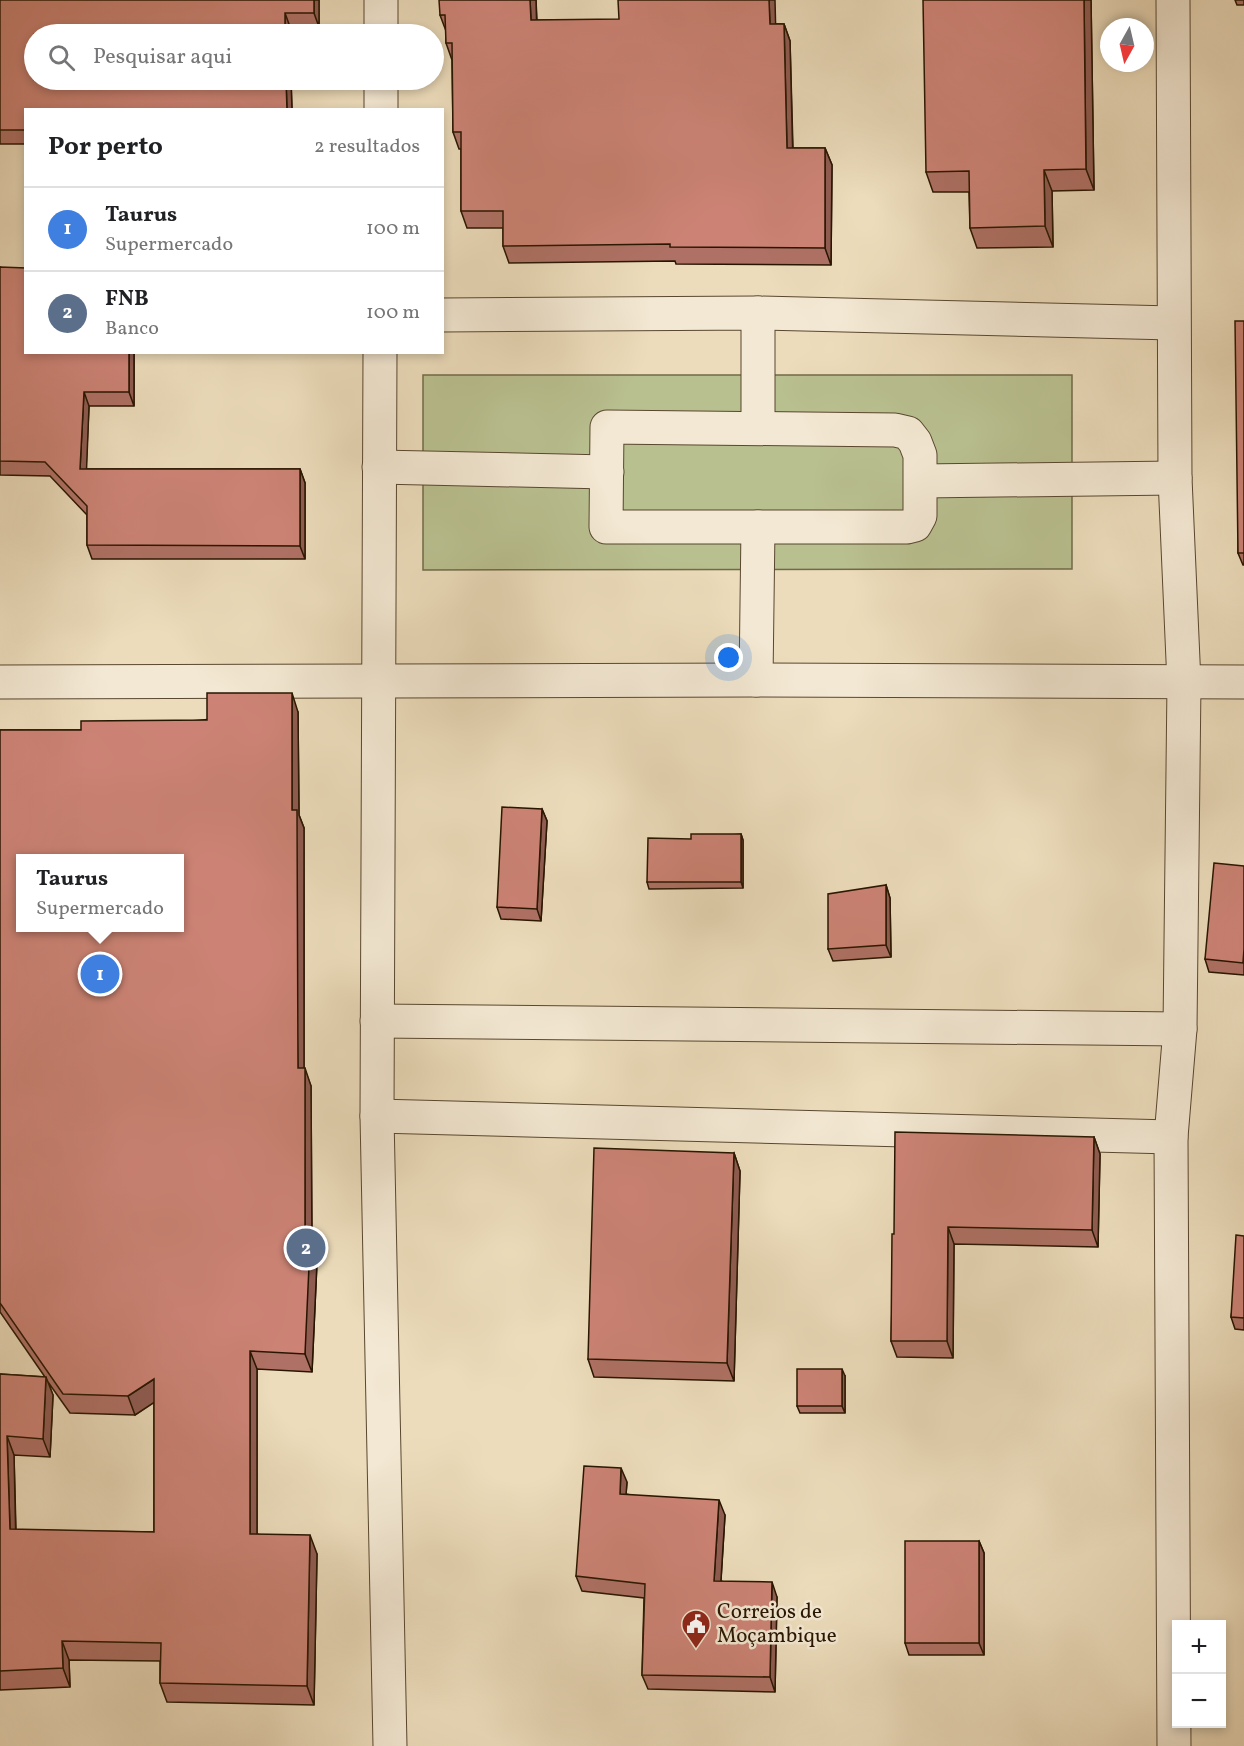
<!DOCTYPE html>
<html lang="pt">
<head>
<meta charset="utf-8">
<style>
  body { margin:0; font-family:Vollkorn,serif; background:#f6f6f6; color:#202124 }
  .controls { position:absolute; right:18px; bottom:18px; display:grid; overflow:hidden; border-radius:0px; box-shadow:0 3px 9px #0003 }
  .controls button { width:54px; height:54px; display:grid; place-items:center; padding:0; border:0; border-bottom:2px solid #e0e0e0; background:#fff; color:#202124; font:30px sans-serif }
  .compass { position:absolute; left:1100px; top:18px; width:54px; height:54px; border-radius:50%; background:#fff; box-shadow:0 3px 9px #0003; rotate:188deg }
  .you { position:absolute; left:729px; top:658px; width:21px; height:21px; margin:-15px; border:4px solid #fff; border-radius:50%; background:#1a73e8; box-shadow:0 0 0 9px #1a73e833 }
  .badge { display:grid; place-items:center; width:39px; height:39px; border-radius:50%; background:#0f766e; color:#fff; font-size:20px; font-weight:700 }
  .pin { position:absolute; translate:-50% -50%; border:3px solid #fff; box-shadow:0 2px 6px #0006 }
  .popup { position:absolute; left:16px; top:854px; width:168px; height:78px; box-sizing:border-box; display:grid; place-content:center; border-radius:0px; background:#fff; filter:drop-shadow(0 2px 4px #0005); font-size:20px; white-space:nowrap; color:#757577 }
  .popup b { font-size:22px; color:#202124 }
  .popup::after { content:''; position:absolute; left:50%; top:100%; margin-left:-12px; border:12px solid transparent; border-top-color:#fff }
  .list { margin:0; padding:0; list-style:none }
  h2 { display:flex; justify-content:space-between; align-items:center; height:78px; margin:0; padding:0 24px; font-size:26px }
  h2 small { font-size:20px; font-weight:400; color:#757577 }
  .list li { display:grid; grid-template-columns:39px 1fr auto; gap:18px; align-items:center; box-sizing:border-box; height:84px; padding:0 24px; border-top:2px solid #e0e0e0 }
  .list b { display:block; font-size:22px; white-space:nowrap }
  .list p { margin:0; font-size:20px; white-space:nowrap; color:#757577 }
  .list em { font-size:20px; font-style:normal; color:#757577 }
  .icon { flex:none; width:33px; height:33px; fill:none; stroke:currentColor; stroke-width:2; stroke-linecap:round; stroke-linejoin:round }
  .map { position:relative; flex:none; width:1244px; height:1746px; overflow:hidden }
  .search { position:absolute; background:#fff; box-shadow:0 3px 9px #0003; left:24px; top:24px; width:420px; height:66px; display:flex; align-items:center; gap:15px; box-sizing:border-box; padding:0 21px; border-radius:33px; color:#757577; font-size:22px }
  .panel { position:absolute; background:#fff; box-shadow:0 3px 9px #0003; left:24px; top:108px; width:420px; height:246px; border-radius:0px }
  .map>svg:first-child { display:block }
</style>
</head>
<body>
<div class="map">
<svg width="1244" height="1746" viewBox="0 0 1244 1746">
  <rect width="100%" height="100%" fill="#ecdcbb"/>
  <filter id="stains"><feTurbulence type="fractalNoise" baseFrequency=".00333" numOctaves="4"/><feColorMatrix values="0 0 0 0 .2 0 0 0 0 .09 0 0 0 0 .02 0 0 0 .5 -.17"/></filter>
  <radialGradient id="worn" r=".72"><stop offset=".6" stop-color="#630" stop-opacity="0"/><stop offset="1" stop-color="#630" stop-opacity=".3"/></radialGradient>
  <polygon fill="#b9c090" stroke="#706a48" stroke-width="1.5" points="423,375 1072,375 1072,569 423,570"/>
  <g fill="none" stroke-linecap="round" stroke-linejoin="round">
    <g stroke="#59472f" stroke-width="35">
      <g id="minor">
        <polyline points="1173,0 1175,478 1184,683 1180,1029 1171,1137 1174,1746"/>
        <polyline points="381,34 381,0"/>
        <polyline points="381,110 381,80"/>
        <polyline points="758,313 758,428"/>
        <polyline points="442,315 758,313 1173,323"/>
        <polyline points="380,352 377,1116 390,1746"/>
        <polygon points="607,427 895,430 908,433 915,442 920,455 920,516 915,525 907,527 606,527"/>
        <polyline points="379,467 607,472"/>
        <polyline points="921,481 1175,478"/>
        <polyline points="756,680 758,527"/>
        <polyline points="0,682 756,680 1244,682"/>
        <polyline points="377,1021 1180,1029"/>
        <polyline points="377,1116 1171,1137"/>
      </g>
    </g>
    <use href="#minor" stroke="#f3e8d3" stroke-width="33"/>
  </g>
  <g fill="#af7165" stroke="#281500" stroke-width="1.5" fill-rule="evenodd">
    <polygon points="0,0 319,0 319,27 290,27 290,34 34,34 34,80 291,80 292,110 26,110 26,144 0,144"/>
    <polygon points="536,0 537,20 784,24 790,41 793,148 825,148 832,165 831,265 676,264 675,261 509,263 503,246 503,228 467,228 461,211 461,149 459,149 453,132 452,60 446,43 446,31 440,15"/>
    <polygon points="1091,0 1094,190 1052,191 1053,247 977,248 970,228 969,192 933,192 926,172"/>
    <polygon points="1235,0 1244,0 1244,5 1237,5"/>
    <polygon points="0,267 134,352 134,406 89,406 86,469 300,469 305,483 305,559 92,559 87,545 87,515 50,476 0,475"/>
    <polygon points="1244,321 1244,565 1243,565 1238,553"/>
    <path d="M298,712L299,815L304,828V1068L311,1086L312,1248L317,1262L312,1372L257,1369V1534L317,1554L314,1705L167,1702L160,1683V1661L69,1660L70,1687L0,1690V1374L45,1377L0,1312V730H81ZM48,1382L70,1413L135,1415L154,1402V1532L16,1530L14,1455L50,1457L53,1395Z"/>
    <polygon points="542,809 547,821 541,921 501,919 497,907"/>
    <polygon points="741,834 743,840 743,888 649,889 647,882 691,839"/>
    <polygon points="1244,866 1244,975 1209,972 1205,959"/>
    <polygon points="886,885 890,898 891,957 833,961 828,949"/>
    <polygon points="1094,1137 1100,1154 1098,1247 954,1244 953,1358 897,1357 891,1341 894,1234"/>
    <polygon points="734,1153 740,1171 734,1381 594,1377 588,1359"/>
    <polygon points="1244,1236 1244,1330 1235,1329 1231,1317"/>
    <polygon points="845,1376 845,1413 800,1413 797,1406"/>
    <polygon points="627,1482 626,1494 725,1515 721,1581 777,1597 775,1692 648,1689 642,1675 644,1598 582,1591 576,1576"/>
    <polygon points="979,1541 984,1553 984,1655 909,1655 905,1643"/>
  </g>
  <g fill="#8f5c52" stroke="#281500" stroke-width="1.5">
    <polygon points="314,0 319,0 319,27 314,13"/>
    <polygon points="530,0 536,0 537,37 531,20"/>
    <polygon points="769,0 775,0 776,41 770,24"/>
    <polygon points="1084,0 1091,0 1094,190 1086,169"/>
    <polygon points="285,13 290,27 290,34 285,34"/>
    <polygon points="784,24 790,41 793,165 787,148"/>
    <polygon points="286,80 291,80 292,110 287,110"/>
    <polygon points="825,148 832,165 831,265 825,248"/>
    <polygon points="1044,170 1052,191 1053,247 1045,226"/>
    <polygon points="129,352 134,352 134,406 129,392"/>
    <polygon points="84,392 89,406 86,483 80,469"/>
    <polygon points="300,469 305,483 305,559 300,546"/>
    <polygon points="292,693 298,712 299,815 304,828 304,1086 298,1068 292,810"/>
    <polygon points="542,809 547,821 541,921 537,909"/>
    <polygon points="741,834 743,840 743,888 741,882"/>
    <polygon points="886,885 890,898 891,957 886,945"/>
    <polygon points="305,1068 311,1086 312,1248 317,1262 312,1372 305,1354"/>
    <polygon points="1094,1137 1100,1154 1098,1247 1092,1230"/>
    <polygon points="734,1153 740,1171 734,1381 727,1363"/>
    <polygon points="948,1227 954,1244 953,1358 947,1341"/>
    <polygon points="250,1351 257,1369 257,1552 250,1534"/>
    <polygon points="842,1369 845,1376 845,1413 842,1406"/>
    <polygon points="46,1377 53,1395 50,1457 43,1439"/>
    <polygon points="154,1379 161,1398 135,1415 128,1396"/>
    <polygon points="7,1436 14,1455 16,1548 10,1529"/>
    <polygon points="621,1468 627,1482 625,1508 620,1494"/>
    <polygon points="719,1500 725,1515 720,1595 714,1581"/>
    <polygon points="310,1535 317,1554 314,1705 307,1686"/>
    <polygon points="979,1541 984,1553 984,1655 979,1643"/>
    <polygon points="772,1582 777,1597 775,1692 770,1677"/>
    <polygon points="62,1641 69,1660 70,1687 63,1668"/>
  </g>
  <g fill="#cc8375" stroke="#281500" stroke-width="1.5" fill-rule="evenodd">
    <polygon points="0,0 314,0 314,13 285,13 285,34 34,34 34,80 286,80 287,110 26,110 26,130 0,130"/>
    <polygon points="439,0 530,0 531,20 619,19 618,0 769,0 770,24 784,24 787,148 825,148 825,248 670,247 670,244 503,246 503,211 461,211 461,132 453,132 452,43 446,43 445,15 440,15"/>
    <polygon points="923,0 1084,0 1086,169 1044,170 1045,226 970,228 969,171 926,172"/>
    <polygon points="0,267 26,268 26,352 129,352 129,392 84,392 80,469 300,469 300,546 87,545 87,506 45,462 0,461"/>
    <polygon points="1235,321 1244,321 1244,553 1238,553"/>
    <path d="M207,693H292V810H297L298,1068H305V1243L310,1244L305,1354L250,1351V1534L310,1535L307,1686L160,1683L161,1643L62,1641L63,1668L0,1671V1374L46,1377L43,1439L7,1436L10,1529L154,1532V1379L128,1396L63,1394L0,1303V730H81V721L207,720ZM21,858H180V927H21Z"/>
    <polygon points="502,807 542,809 537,909 497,907"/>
    <polygon points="691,834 741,834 741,882 647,882 648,838 691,839"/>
    <polygon points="1214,863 1244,866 1244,949 1243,963 1205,959"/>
    <polygon points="886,885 886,945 828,949 828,894"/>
    <polygon points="895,1132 1094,1137 1092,1230 948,1227 947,1341 891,1341 892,1234 894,1234"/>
    <polygon points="594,1148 734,1153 727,1363 588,1359"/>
    <polygon points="1236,1235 1244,1236 1244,1318 1231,1317"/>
    <rect x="797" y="1369" width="45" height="37"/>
    <polygon points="584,1466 621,1468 620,1494 719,1500 714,1581 772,1582 770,1677 642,1675 645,1584 576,1576"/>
    <rect x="905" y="1541" width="74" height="102"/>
  </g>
  <defs>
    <g id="civic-pin" transform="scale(1.5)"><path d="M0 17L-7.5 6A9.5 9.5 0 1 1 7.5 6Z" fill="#8f2418" stroke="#f3e8d3"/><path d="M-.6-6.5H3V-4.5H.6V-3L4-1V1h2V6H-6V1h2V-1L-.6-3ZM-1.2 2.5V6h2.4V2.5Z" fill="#fff"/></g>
  </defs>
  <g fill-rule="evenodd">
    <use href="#civic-pin" x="696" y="1624"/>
  </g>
  <g text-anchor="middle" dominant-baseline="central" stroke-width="5" stroke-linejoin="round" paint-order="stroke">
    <g font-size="21" fill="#281500" stroke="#f3e8d3" text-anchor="start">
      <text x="717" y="1612">Correios de<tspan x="717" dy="24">Moçambique</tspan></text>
    </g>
  </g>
  <rect width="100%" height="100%" filter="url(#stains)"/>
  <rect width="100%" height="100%" fill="url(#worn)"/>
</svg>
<div class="controls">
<button>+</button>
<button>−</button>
</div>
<svg class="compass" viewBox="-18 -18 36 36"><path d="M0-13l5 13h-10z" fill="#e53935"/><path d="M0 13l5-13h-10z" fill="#757577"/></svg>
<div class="you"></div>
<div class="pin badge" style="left:100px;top:974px;background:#3f7fe0">1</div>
<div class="popup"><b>Taurus</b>Supermercado</div>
<div class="pin badge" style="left:306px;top:1248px;background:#5c6f8a">2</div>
<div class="search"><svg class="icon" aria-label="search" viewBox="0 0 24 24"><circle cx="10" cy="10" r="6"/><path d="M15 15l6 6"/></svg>Pesquisar aqui</div>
<section class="panel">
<h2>Por perto<small>2 resultados</small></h2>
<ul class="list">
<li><span class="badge" style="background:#3f7fe0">1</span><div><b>Taurus</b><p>Supermercado</p></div><em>100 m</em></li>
<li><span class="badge" style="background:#5c6f8a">2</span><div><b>FNB</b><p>Banco</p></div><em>100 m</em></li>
</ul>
</section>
</div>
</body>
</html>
